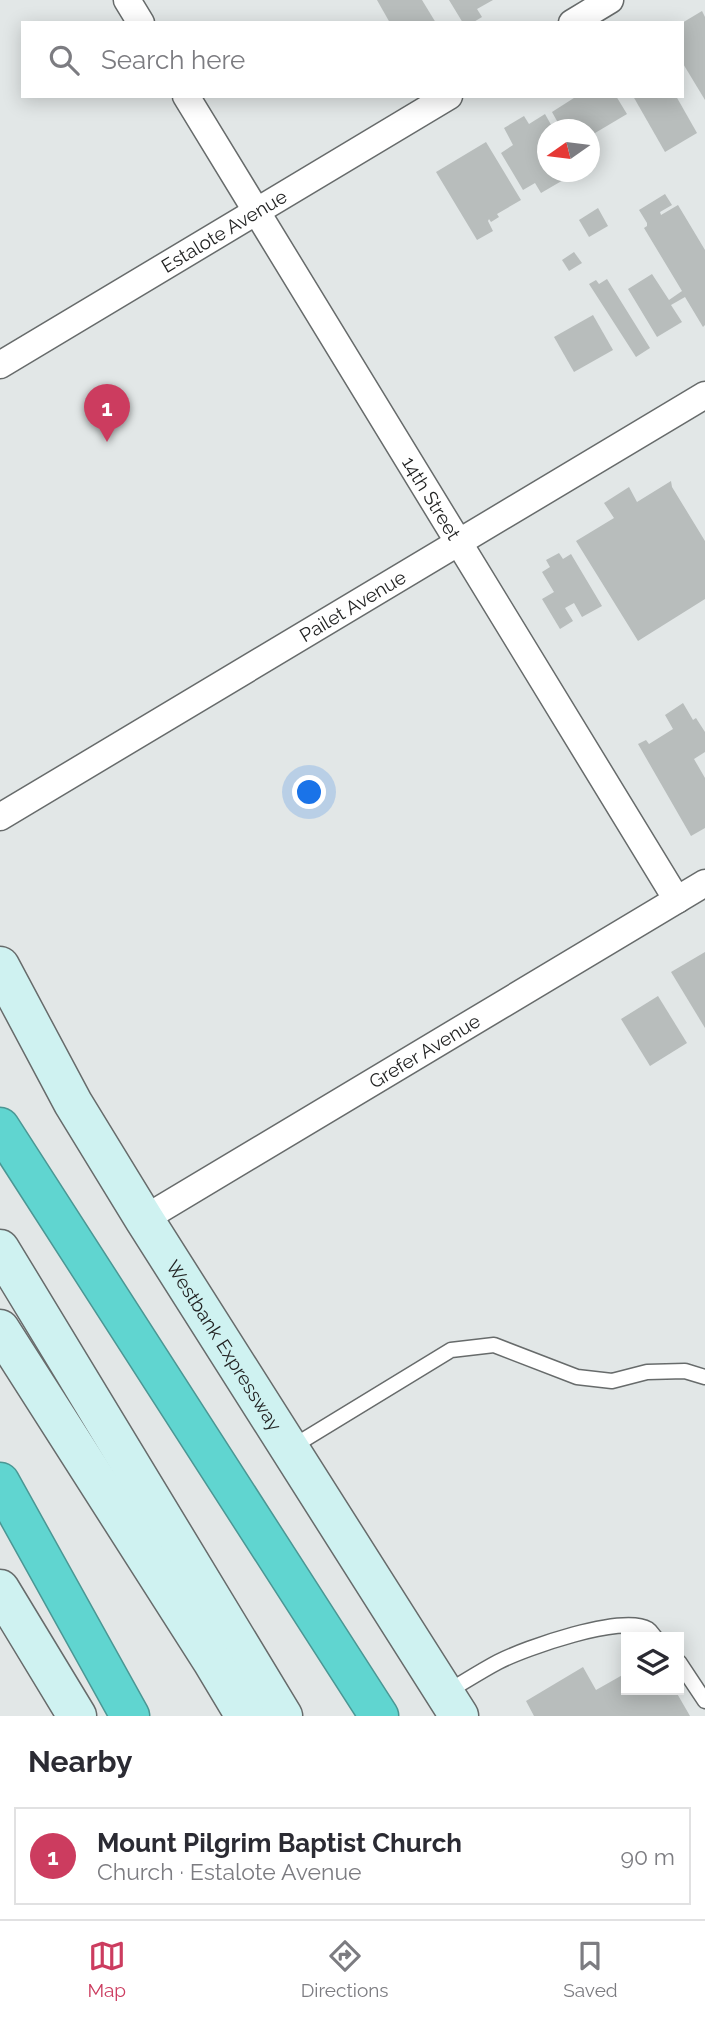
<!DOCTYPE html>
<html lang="en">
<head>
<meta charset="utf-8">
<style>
  body { margin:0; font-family:Raleway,sans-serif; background:#f2f2f3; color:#2b2b33 }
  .controls { position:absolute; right:21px; bottom:21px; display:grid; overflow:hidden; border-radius:0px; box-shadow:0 4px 18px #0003 }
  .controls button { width:63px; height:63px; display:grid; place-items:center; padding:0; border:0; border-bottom:2px solid #e1e1e2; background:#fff; color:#2b2b33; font:35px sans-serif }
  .compass { position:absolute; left:537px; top:119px; width:63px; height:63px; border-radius:50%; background:#fff; box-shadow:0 4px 18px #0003; rotate:256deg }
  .you { position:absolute; left:310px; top:793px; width:24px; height:24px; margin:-18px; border:5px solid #fff; border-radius:50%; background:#1a73e8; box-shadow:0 0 0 10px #1a73e833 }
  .badge { display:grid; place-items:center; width:46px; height:46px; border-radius:50%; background:#cc3c5f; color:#fff; font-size:23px; font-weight:700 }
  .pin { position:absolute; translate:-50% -58px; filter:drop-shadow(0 2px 4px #0008) }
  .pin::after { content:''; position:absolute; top:37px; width:24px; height:21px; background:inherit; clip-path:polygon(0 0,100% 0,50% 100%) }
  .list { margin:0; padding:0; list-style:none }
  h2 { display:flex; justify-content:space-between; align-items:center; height:91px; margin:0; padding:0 28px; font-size:30px }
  h2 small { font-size:23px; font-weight:400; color:#7c7c81 }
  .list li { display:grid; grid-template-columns:46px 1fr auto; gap:21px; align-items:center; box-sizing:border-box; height:98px; margin:0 14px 14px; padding:0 14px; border:2px solid #e1e1e2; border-radius:0px }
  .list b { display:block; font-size:26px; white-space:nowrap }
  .list p { margin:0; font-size:23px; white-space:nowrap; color:#7c7c81 }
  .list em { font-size:23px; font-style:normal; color:#7c7c81 }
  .icon { flex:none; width:38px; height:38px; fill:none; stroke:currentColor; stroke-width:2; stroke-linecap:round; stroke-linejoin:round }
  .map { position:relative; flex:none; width:705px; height:1716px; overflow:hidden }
  .search { position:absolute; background:#fff; box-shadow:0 4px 18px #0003; left:21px; right:21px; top:21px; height:77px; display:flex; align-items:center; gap:18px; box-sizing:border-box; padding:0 24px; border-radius:0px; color:#7c7c81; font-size:26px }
  .sheet { height:203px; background:#fff }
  nav { display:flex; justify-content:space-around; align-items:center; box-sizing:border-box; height:98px; border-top:2px solid #e1e1e2; background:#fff; font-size:19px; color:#7c7c81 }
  nav a { display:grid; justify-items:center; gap:4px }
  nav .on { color:#cc3c5f }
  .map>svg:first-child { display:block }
</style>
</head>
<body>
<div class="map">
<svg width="705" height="1716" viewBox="0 0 705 1716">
  <rect width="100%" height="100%" fill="#e2e7e7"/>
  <g fill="#b8bdbc">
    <polygon points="377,0 422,0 436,23 390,23"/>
    <polygon points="449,0 493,0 477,9 482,17 472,23 463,23"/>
    <polygon points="702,11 705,17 705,100 682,62 682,23"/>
    <polygon points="577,96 616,96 627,114 590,136 590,130 562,130 552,112"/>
    <polygon points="633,96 676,96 697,133 665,152"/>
    <polygon points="545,114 554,130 548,130 548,172 577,172 541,193 535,183 523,190 501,153 513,145 504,128 524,116 529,124"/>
    <polygon points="486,142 521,200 497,214 499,217 491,222 489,219 488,221 493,231 477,240 436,172"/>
    <polygon points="665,194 672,205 660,212 661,215 678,205 705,250 705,325 703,327 685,297 671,305 682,322 657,337 628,289 652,274 669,300 682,291 644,228 647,226 647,223 639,210"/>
    <polygon points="598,208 608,226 589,237 579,220"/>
    <polygon points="574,252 582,263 569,271 562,260"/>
    <polygon points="607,279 650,348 636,357 589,284 596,280 599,284"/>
    <polygon points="593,315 613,350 574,372 554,337"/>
    <polygon points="671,481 672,487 705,541 705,599 638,641 576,541 614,518 604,503 629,487 637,502"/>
    <polygon points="559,553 563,559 571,554 602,606 582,617 574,603 565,608 573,621 560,629 542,599 554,592 542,572 550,567 546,560"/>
    <polygon points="683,703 693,720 696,718 705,732 705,752 694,759 705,778 705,828 691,836 638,744 646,740 649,744 673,729 665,715"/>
    <polygon points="705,952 705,1028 671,972"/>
    <polygon points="658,996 687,1043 650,1066 621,1019"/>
    <polygon points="583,1667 596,1690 626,1673 626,1690 675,1690 690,1716 534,1716 526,1701"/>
  </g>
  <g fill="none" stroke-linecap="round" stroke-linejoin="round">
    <g stroke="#676b6b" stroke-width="17">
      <g id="lane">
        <polyline points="292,1447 451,1350 494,1345 577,1377 612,1381 647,1372 685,1371 705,1377"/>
        <polyline points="679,1662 705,1701"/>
        <path d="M447,1692C464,1682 481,1671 498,1662C525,1648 622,1614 648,1629C651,1631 653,1635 655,1637"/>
      </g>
    </g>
    <g stroke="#676b6b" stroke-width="29">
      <g id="street">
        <polyline points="127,0 141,23"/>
        <polyline points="572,23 610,0"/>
        <path id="s1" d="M186,96L677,900"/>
        <path id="s2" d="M0,365L449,96"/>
        <path id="s3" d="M0,817L705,395"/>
        <path id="s4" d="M144,1219L705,883"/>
      </g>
    </g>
    <g stroke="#676b6b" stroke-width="41">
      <g id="secondary">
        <path id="s5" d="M0,966L73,1103L144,1219L459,1716"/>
        <polyline points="0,1249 283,1716"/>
        <polyline points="0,1329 212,1661 245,1716"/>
        <polyline points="0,1589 77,1716"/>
      </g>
    </g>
    <g stroke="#4b9794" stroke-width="41">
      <g id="highway">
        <polyline points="0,1127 379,1716"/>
        <polyline points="0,1482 130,1716"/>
      </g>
    </g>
    <use href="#lane" stroke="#fff" stroke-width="14"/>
    <use href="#street" stroke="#fff" stroke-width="26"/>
    <use href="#secondary" stroke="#cff2f1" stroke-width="38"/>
    <use href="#highway" stroke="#60d5d0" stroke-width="38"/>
  </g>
  <g text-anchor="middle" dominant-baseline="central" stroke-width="5" stroke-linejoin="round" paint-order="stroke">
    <g font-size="19" fill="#232424" stroke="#e2e7e7">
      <text stroke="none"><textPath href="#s2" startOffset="261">Estalote Avenue</textPath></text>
      <text stroke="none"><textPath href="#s1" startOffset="471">14th Street</textPath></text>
      <text stroke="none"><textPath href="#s3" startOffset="411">Pailet Avenue</textPath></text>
      <text stroke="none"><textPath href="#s4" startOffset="327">Grefer Avenue</textPath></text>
      <text stroke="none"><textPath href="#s5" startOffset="441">Westbank Expressway</textPath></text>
    </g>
  </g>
</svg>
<div class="controls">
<button><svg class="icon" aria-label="layers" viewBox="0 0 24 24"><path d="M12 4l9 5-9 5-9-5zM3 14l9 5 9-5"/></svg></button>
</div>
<svg class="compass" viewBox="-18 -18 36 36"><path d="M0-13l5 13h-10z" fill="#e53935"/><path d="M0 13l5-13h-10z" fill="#7c7c81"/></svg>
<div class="you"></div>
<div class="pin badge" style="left:107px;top:442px">1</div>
<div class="search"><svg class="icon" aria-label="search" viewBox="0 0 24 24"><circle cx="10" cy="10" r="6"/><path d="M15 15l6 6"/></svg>Search here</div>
</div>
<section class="sheet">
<h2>Nearby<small></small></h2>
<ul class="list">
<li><span class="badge">1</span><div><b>Mount Pilgrim Baptist Church</b><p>Church · Estalote Avenue</p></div><em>90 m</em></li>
</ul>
</section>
<nav>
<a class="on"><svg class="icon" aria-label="map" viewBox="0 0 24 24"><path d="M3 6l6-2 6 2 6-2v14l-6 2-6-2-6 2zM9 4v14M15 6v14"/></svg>Map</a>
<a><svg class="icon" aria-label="directions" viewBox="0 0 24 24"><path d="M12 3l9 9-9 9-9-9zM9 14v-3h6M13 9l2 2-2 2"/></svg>Directions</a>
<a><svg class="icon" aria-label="saved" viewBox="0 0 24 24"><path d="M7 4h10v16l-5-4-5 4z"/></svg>Saved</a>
</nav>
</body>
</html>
